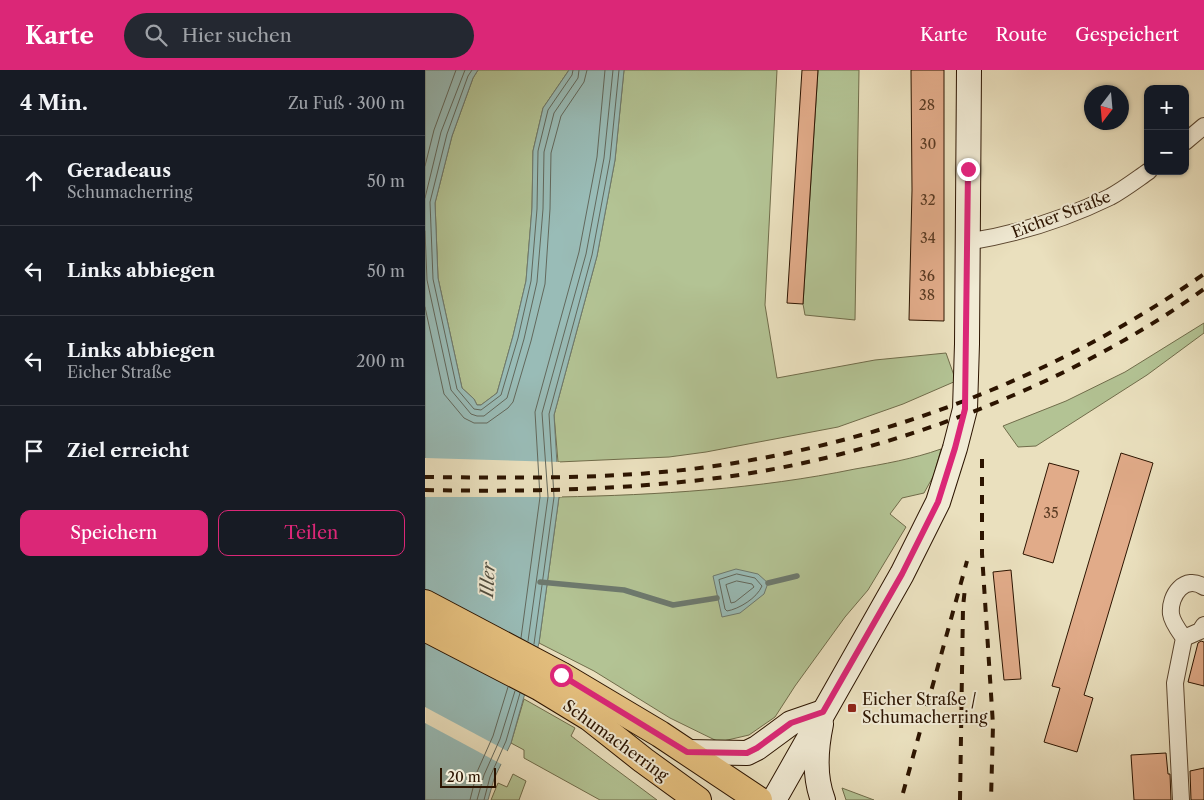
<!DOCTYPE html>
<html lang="de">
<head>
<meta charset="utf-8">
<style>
  body { margin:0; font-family:"Libre Caslon Text",serif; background:#242831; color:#f1f3f6 }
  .controls { position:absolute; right:15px; top:15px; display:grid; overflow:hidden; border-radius:10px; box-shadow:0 1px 4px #0004 }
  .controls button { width:45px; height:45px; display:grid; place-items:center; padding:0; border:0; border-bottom:1px solid #363941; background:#171b24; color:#f1f3f6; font:25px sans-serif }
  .compass { position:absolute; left:659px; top:15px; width:45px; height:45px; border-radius:50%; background:#171b24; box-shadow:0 1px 4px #0004; rotate:196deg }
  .scale { position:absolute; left:15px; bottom:12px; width:56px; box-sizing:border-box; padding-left:5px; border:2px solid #2c1400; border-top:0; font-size:14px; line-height:18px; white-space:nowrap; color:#2c1400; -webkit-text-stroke:4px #f1ebd5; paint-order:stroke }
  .stop { position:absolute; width:15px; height:15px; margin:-11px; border:4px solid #db2777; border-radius:50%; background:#fff }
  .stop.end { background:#db2777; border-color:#fff; box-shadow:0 1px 5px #0008 }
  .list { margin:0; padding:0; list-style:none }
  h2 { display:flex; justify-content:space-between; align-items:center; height:65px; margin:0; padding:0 20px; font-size:21px }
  h2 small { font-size:16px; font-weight:400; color:#9ea1a6 }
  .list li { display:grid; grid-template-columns:32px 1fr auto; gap:15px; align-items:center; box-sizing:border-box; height:90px; padding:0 20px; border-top:1px solid #363941 }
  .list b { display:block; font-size:19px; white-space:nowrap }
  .list p { margin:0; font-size:16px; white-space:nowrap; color:#9ea1a6 }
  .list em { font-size:16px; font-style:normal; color:#9ea1a6 }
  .actions { display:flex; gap:10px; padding:15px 20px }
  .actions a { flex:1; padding:11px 0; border:1px solid #db2777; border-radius:10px; text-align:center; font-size:18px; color:#db2777 }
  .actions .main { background:#db2777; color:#fff }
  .icon { flex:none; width:28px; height:28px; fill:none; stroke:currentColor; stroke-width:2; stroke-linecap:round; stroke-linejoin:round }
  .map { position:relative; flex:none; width:779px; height:730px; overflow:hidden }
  header { display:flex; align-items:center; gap:30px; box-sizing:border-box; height:70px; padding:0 25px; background:#db2777; color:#fff }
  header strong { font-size:24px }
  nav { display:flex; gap:28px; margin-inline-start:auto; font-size:18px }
  .search { width:350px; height:45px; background:#242831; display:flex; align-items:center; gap:12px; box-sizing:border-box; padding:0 18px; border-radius:28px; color:#9ea1a6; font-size:19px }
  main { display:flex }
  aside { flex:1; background:#171b24 }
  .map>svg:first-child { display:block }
</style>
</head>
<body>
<header>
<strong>Karte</strong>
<div class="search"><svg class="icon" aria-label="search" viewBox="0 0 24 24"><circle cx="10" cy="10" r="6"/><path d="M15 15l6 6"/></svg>Hier suchen</div>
<nav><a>Karte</a><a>Route</a><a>Gespeichert</a></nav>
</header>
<main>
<aside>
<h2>4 Min.<small>Zu Fuß · 300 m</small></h2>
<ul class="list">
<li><svg class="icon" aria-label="ahead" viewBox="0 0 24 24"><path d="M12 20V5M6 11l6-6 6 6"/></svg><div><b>Geradeaus</b><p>Schumacherring</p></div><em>50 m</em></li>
<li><svg class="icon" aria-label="left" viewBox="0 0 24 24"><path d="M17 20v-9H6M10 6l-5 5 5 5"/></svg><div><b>Links abbiegen</b></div><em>50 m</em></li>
<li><svg class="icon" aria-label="left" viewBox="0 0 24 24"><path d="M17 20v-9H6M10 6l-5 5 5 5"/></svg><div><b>Links abbiegen</b><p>Eicher Straße</p></div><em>200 m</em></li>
<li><svg class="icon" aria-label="arrive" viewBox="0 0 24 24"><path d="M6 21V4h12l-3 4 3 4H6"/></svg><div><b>Ziel erreicht</b></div></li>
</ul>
<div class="actions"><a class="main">Speichern</a><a>Teilen</a></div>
</aside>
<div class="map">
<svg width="779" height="730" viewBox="0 0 779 730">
  <rect width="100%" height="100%" fill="#eae0be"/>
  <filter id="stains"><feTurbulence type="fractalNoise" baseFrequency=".004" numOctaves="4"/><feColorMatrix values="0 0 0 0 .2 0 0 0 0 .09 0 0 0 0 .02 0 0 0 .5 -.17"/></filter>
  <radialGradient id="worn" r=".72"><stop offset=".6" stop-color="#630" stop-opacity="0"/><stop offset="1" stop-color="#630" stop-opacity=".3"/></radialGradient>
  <g fill="#b3c394" stroke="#706c4a">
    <polygon points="53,0 144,0 118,38 108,81 107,138 101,211 88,266 72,323 56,335 52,335 49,329 37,318 13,208 10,133 27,66 48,8"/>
    <polygon points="199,0 352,0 340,235 352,308 450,290 521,283 531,311 478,334 413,357 281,382 244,387 133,392 129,345 172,186 190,90"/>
    <polygon points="393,0 434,0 430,250 380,245 378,234"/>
    <polygon points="779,253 779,263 722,305 611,376 593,377 578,356 641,331 700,302"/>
    <path d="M516,379L509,405L499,423L477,428L465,444L481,457L443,520L420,547L370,616L350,647L324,665L294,672L245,648L169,601L114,573L134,427C233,425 333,419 430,399C459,394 488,389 516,379Z"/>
    <polygon points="99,629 150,658 146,666 232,730 175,730 99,688 99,680 86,673"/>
    <polygon points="88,704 101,711 94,730 66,730 73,713 82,717"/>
    <polygon points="417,718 449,730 421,730"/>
  </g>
  <g fill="#99bcb7" stroke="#6d796e">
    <polygon points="0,0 53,0 48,8 27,66 10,133 13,208 37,318 49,329 52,335 56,335 72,323 88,266 101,211 107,138 108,81 118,38 144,0 199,0 190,90 172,186 129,345 134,427 114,573 86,673 69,709 63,730 0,730"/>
    <polygon points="311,499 333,504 343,513 339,524 315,543 297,547 288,506"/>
  </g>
  <g fill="#eae0be">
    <polygon points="0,388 135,392 137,427 0,427"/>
    <polygon points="0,637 84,682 78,695 0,653"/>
  </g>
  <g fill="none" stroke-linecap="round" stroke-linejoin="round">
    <g stroke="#62685c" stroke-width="1">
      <polyline points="47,0 43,6 22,64 5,132 8,209 32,319 49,339 56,340 76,325 93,268 106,211 112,139 113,81 123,40 147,5 148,0"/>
      <polyline points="0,96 9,60 31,0"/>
      <polyline points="0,128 16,62 40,0"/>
      <polyline points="0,161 2,210 26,320 46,344 52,346 59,346 82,328 99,269 112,212 118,139 119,82 129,43 153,8 154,0"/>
      <polyline points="0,237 19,324 39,348 49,353 62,353 83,338 88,332 106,271 120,214 125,139 126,83 136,46 159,12 162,0"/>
      <path d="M312,504L330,508L337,516C332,528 314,539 302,541L300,539L294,510Z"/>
      <polygon points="312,511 327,514 329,517 310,532 306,533 301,515"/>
      <polyline points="96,568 115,427 110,342 154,182 172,87 180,0"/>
      <polyline points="103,571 123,427 117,343 161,184 179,88 188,0"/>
      <polyline points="109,574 129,427 124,344 167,185 185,89 194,0"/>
      <polyline points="45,730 52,702 68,666 83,617"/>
      <polyline points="52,730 59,705 75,669 90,621"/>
      <polyline points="59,730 65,707 81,671 95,623"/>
    </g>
    <g stroke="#6d796e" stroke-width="5.5">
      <polyline points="115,512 199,520 248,535 292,528"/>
      <polyline points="343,513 372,506"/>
    </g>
  </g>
  <g fill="#e1ab89" stroke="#2c1400">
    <polygon points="377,0 393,0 378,234 362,233"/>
    <polygon points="486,0 519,0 519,251 484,250 487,120"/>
    <polygon points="696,383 728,393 659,625 668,628 652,682 619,672 635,618 627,616"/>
    <polygon points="624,393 654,401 628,493 598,484"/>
    <polygon points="586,500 596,609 579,610 568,502"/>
    <polygon points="776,571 779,572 779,616 763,612 773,573"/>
    <polygon points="741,683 743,704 745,704 746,730 709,730 706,685"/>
    <polygon points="779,698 779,730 766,730 765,701"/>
  </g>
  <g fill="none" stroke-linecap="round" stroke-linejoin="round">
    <g stroke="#5c4730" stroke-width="18">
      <g id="street">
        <polyline points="760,72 779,56"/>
        <path d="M542,172C592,164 640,149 685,127C698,120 711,110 724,101"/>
        <polyline points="759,568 775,561 779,555"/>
        <path d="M756,730L750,613L759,568C754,561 747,552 746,544C744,525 760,504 779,517"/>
      </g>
    </g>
    <g stroke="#2c1400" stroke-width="26">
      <g id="secondary">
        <path d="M396,654C391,678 389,707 398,730"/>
        <polyline points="262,682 322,683 332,678 366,653 398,642"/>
        <polyline points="349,730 477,504 513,432 530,378 540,339 542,274 544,0"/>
      </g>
    </g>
    <g stroke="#2c1400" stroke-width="28">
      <g id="primary">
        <polyline points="0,533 136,605 235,664 334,730"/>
        <polyline points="0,558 114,617 165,648 218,690 273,730"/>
      </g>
    </g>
    <use href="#street" stroke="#f1ebd5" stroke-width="16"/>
    <use href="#secondary" stroke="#f1ebd5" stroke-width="24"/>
    <use href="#primary" stroke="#e5c07f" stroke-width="26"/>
    <g stroke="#2c1400" stroke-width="4" stroke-dasharray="9 9" stroke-linecap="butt">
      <polyline points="557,389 557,484 568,655 566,730"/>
      <path d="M0,407C107,408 215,410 321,391C484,363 643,299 779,204"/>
      <path d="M0,420C100,422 201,420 300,407C462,385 646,315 779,219"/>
      <polyline points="478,723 542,491"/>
      <polyline points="535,730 538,537 540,518"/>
    </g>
  </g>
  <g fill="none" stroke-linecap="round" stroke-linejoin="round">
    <polyline stroke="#db2777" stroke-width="6" points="136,605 262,682 322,683 332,678 366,653 398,642 477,504 513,432 530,378 540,339 543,99"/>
  </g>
  <rect fill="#8f2418" stroke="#f1ebd5" stroke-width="2" x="422" y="633" width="10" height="10" rx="2.5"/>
  <g text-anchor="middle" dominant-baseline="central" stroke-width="4" stroke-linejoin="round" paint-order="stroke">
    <g font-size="14" fill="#593a22">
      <text x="502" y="35">28</text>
      <text x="503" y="74">30</text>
      <text x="503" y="130">32</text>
      <text x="503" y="168">34</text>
      <text x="502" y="206">36</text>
      <text x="502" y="225">38</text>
      <text x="626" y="443">35</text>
    </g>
    <g font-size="16" fill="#2c1400" stroke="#f1ebd5">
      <text transform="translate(636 144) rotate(-21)">Eicher Straße</text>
      <text transform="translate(191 670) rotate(36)">Schumacherring</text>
    </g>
    <g font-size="16" fill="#2c1400" stroke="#f1ebd5" text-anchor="start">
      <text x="437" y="629">Eicher Straße /<tspan x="437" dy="18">Schumacherring</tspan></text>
    </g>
    <g font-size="18" font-style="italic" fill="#524f40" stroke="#f1ebd5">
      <text transform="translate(63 510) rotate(-87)">Iller</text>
    </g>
  </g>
  <rect width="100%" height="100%" filter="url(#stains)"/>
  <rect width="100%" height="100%" fill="url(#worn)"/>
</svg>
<div class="controls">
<button>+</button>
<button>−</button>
</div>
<svg class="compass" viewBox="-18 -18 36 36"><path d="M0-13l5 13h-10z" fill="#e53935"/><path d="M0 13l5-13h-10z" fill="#9ea1a6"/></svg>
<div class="scale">20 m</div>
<div class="stop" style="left:136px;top:605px"></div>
<div class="stop end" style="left:543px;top:99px"></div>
</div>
</main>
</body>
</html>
